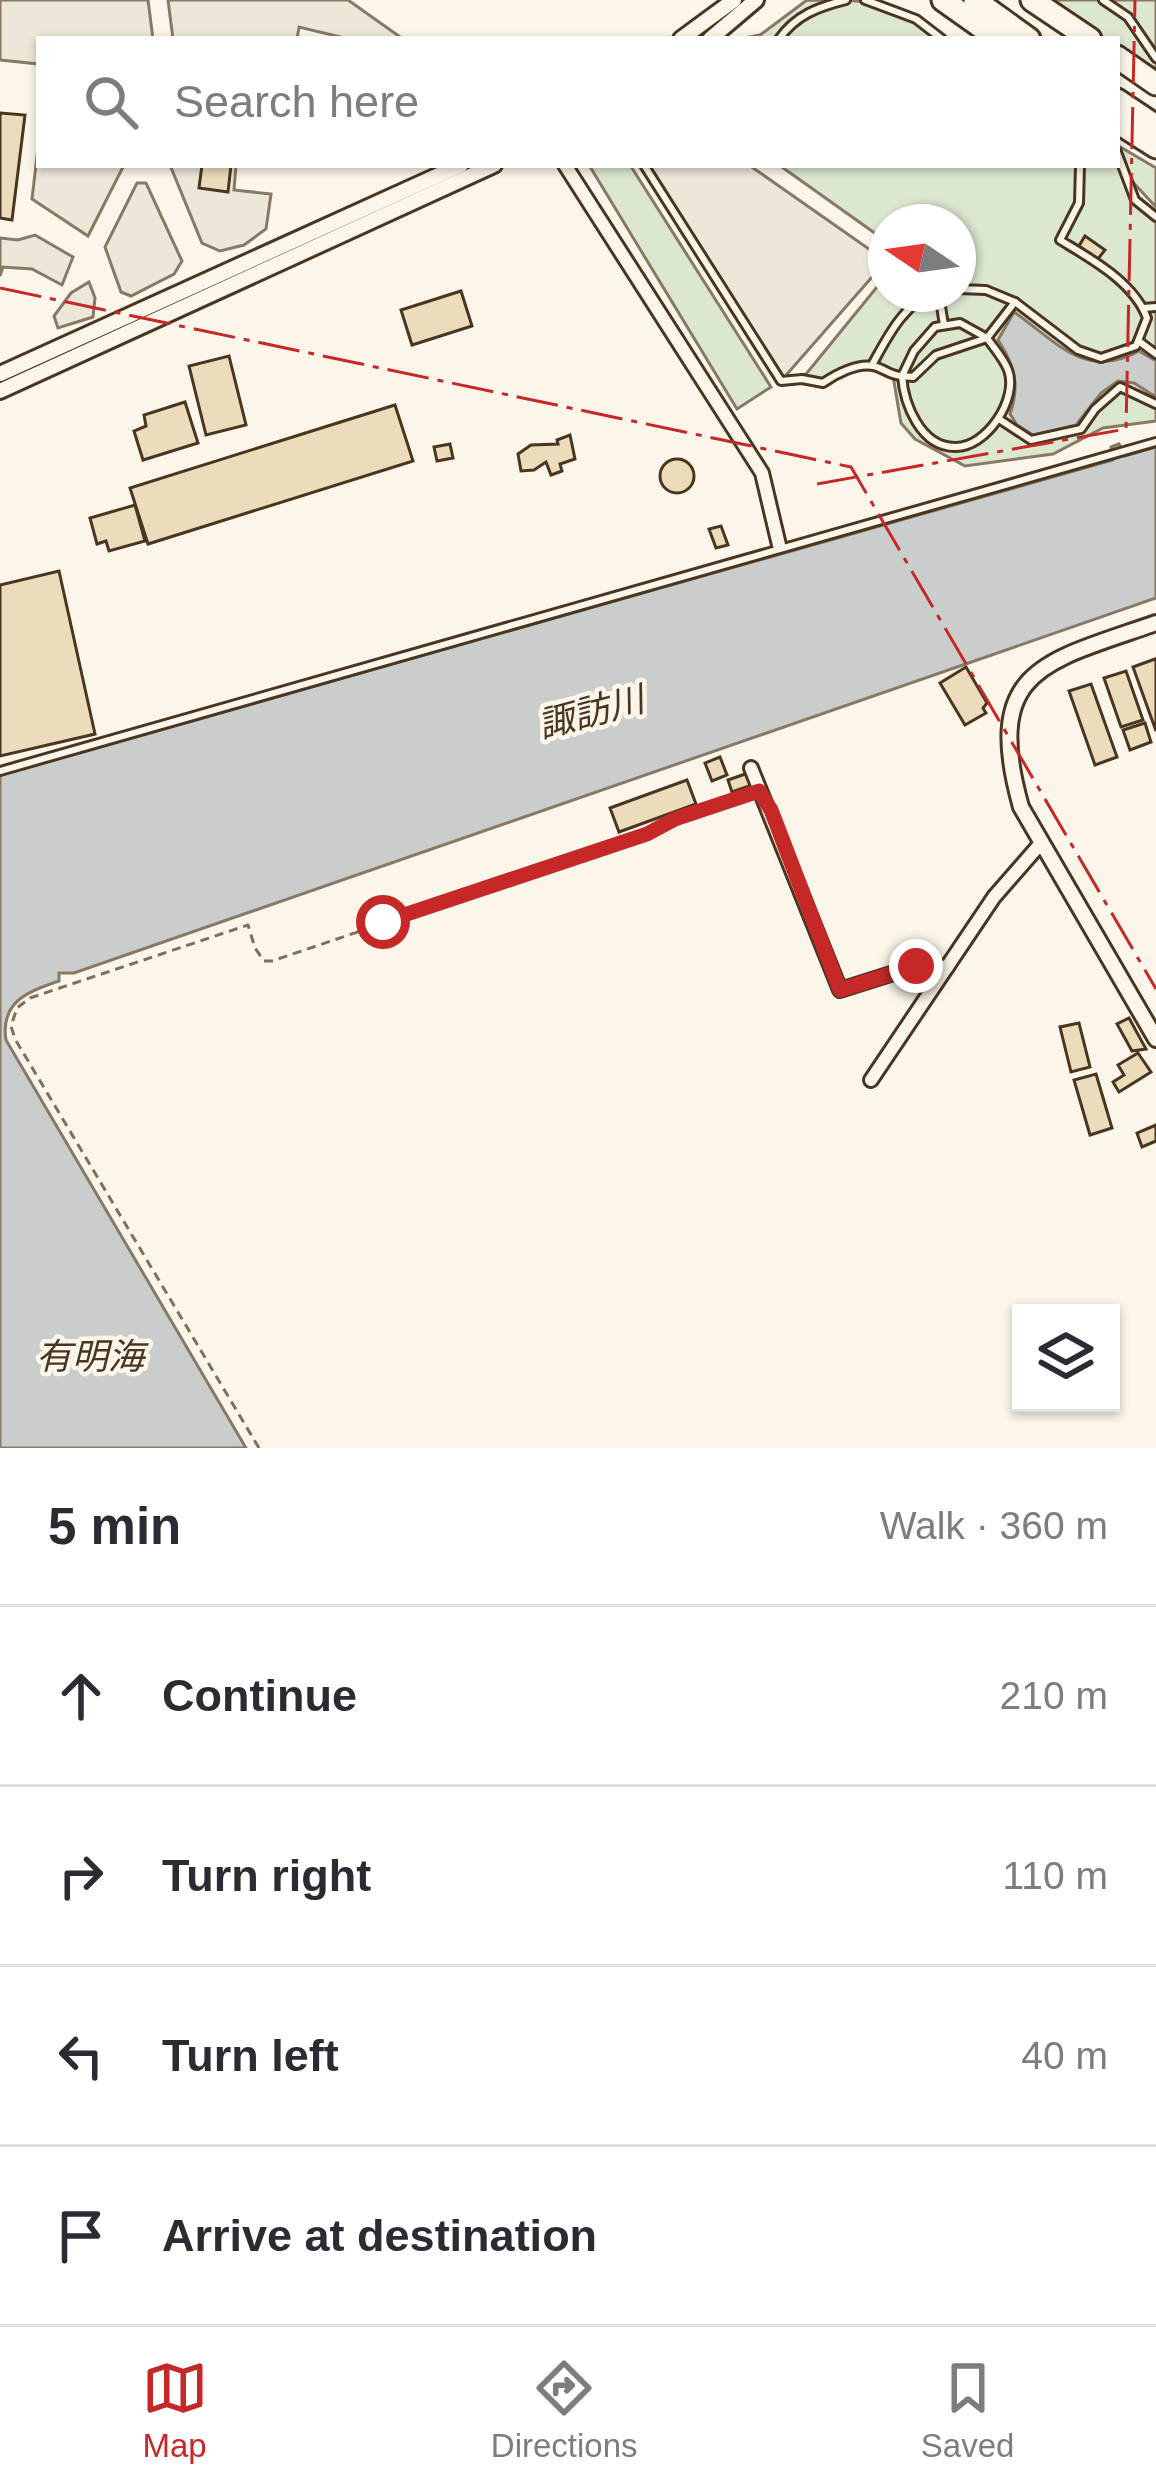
<!DOCTYPE html>
<html lang="en">
<head>
<meta charset="utf-8">
<style>
  body { margin:0; font-family:Arial,"Noto Sans JP",sans-serif; background:#f7f7f7; color:#2b2b33 }
  .controls { position:absolute; right:36px; bottom:36px; display:grid; overflow:hidden; border-radius:0px; box-shadow:0 3px 9px #0004 }
  .controls button { width:108px; height:108px; display:grid; place-items:center; padding:0; border:0; border-bottom:3px solid #e1e1e2; background:#fff; color:#2b2b33; font:60px sans-serif }
  .compass { position:absolute; left:868px; top:204px; width:108px; height:108px; border-radius:50%; background:#fff; box-shadow:0 3px 9px #0004; rotate:283deg }
  .stop { position:absolute; width:36px; height:36px; margin:-27px; border:9px solid #c62828; border-radius:50%; background:#fff }
  .stop.end { background:#c62828; border-color:#fff; box-shadow:0 3px 12px #0008 }
  .list { margin:0; padding:0; list-style:none }
  h2 { display:flex; justify-content:space-between; align-items:center; height:156px; margin:0; padding:0 48px; font-size:51px }
  h2 small { font-size:39px; font-weight:400; color:#7c7c81 }
  .list li { display:grid; grid-template-columns:78px 1fr auto; gap:36px; align-items:center; box-sizing:border-box; height:180px; padding:0 48px; border-top:3px solid #e1e1e2 }
  .list b { display:block; font-size:45px; white-space:nowrap }
  .list em { font-size:39px; font-style:normal; color:#7c7c81 }
  .icon { flex:none; width:66px; height:66px; fill:none; stroke:currentColor; stroke-width:2; stroke-linecap:round; stroke-linejoin:round }
  .map { position:relative; flex:none; width:1156px; height:1448px; overflow:hidden }
  .search { position:absolute; background:#fff; box-shadow:0 3px 9px #0004; left:36px; right:36px; top:36px; height:132px; display:flex; align-items:center; gap:30px; box-sizing:border-box; padding:0 42px; border-radius:0px; color:#7c7c81; font-size:45px }
  .sheet { height:876px; background:#fff }
  nav { display:flex; justify-content:space-around; align-items:center; box-sizing:border-box; height:168px; border-top:3px solid #e1e1e2; background:#fff; font-size:33px; color:#7c7c81 }
  nav a { display:grid; justify-items:center; gap:6px }
  nav .on { color:#c62828 }
  .map>svg:first-child { display:block }
</style>
</head>
<body>
<div class="map">
<svg width="1156" height="1448" viewBox="0 0 1156 1448">
  <rect width="100%" height="100%" fill="#fbf6e9"/>
  <g fill="#dce7d0" stroke="#887966" stroke-width="3">
    <path d="M807,0C872,0 888,0 942,39H739L760,35Z"/>
    <polygon points="1038,0 1156,0 1156,77 1117,50 1117,39 1100,39"/>
    <path d="M1117,145L1156,168V207L1128,177L1135,200L1156,217V421L1103,428L1053,454L965,466L915,439L901,423L893,376C867,363 848,367 823,383L802,379L886,276V294H958V222H886V241L779,165H1117Z"/>
    <polygon points="589,165 630,165 771,387 737,409"/>
  </g>
  <g fill="#ede7d9" stroke="#887966" stroke-width="3">
    <polygon points="0,0 148,0 153,39 39,39 39,64 0,60"/>
    <polygon points="168,0 348,0 403,39 349,39 299,27 297,39 173,39"/>
    <polygon points="39,139 39,165 124,165 88,236 32,199"/>
    <polygon points="170,165 236,165 234,190 271,194 266,229 244,245 220,251 202,243"/>
    <polygon points="644,165 749,165 886,261 781,381"/>
    <polygon points="137,183 146,183 182,261 174,274 131,296 121,292 105,247"/>
    <polygon points="35,235 73,257 62,285 32,269 3,267 0,276 0,238 18,240"/>
    <polygon points="89,282 95,298 93,317 58,328 54,316 71,293"/>
  </g>
  <g fill="#c9cecd" stroke="#887966" stroke-width="3">
    <path d="M1014,312C1057,342 1086,381 1139,351L1156,361V397L1134,383L1118,381L1101,393L1076,425L1033,435L1017,425L1010,414C1020,386 1015,365 998,340Z"/>
    <path d="M1119,444L1125,456L1156,447V598L74,973H59V981C28,991 0,1002 6,1040L246,1448H0V775L1113,460L1111,447Z"/>
  </g>
  <g fill="#ecdcbc" stroke="#4a3520" stroke-width="3">
    <polygon points="0,113 25,115 12,220 0,218"/>
    <polygon points="202,165 231,165 228,192 199,188"/>
    <polygon points="1085,236 1105,250 1097,260 1079,246"/>
    <polygon points="461,291 472,326 412,345 401,310"/>
    <polygon points="229,356 246,425 206,435 189,366"/>
    <polygon points="185,402 198,443 143,460 134,431 146,426 144,415"/>
    <polygon points="395,405 413,461 148,544 130,488"/>
    <polygon points="570,435 575,459 560,464 562,471 551,475 546,462 534,470 521,471 518,454 531,445 558,444 557,440"/>
    <polygon points="450,444 453,458 437,461 434,447"/>
    <circle cx="677" cy="476" r="17"/>
    <polygon points="135,505 145,541 109,551 106,541 97,544 90,518"/>
    <polygon points="721,526 728,545 716,548 709,529"/>
    <polygon points="59,571 95,734 0,756 0,585"/>
    <polygon points="1155,659 1156,662 1156,731 1133,667"/>
    <polygon points="966,667 987,703 983,708 986,713 965,725 940,683"/>
    <polygon points="1126,671 1143,720 1121,727 1104,678"/>
    <polygon points="1091,684 1117,757 1095,765 1069,691"/>
    <polygon points="1145,723 1151,742 1130,750 1123,730"/>
    <polygon points="720,757 727,775 712,781 705,763"/>
    <polygon points="748,773 752,785 732,792 728,780"/>
    <polygon points="687,780 696,804 619,832 610,808"/>
    <polygon points="1129,1018 1146,1049 1132,1051 1117,1024"/>
    <polygon points="1079,1023 1090,1067 1071,1072 1060,1027"/>
    <polygon points="1138,1053 1151,1072 1119,1092 1113,1082 1124,1075 1118,1065"/>
    <polygon points="1096,1074 1112,1128 1090,1135 1074,1080"/>
    <polygon points="1156,1125 1156,1141 1142,1147 1137,1133"/>
  </g>
  <g fill="none" stroke-linecap="round" stroke-linejoin="round">
    <g stroke="#4a3520" stroke-width="12">
      <g id="service">
        <polyline points="865,0 916,19 942,39"/>
        <polyline points="1103,0 1128,17 1156,58"/>
        <path d="M779,39C796,15 818,7 846,0"/>
        <polyline points="1117,152 1135,200 1156,217"/>
        <path d="M644,165L781,381L802,379L823,383C836,374 857,363 873,366C884,368 890,376 902,376L914,351L935,327L960,323L987,338L1015,302L1078,350L1101,358L1136,346L1147,318C1134,282 1091,259 1060,240L1079,203L1080,165"/>
        <polyline points="958,289 986,290 1015,302"/>
        <polyline points="939,294 944,325"/>
        <polyline points="1143,308 1156,307"/>
        <path d="M987,338C994,348 1004,359 1008,370C1019,399 986,448 955,447C920,447 904,403 902,376L913,377L936,355Z"/>
        <polyline points="1140,342 1156,354"/>
        <path d="M872,365C886,340 904,302 934,294"/>
        <polyline points="999,419 1031,440 1081,429 1095,409 1120,387 1156,404"/>
        <polyline points="0,771 1156,442"/>
      </g>
    </g>
    <g stroke="#4a3520" stroke-width="18">
      <g id="minor">
        <polyline points="565,165 762,473 779,545"/>
        <polyline points="751,768 840,990 916,966 947,967"/>
        <polyline points="871,1080 994,897 1042,842"/>
      </g>
    </g>
    <g stroke="#4a3520" stroke-width="20">
      <g id="tertiary">
        <polyline points="681,39 734,0"/>
        <polyline points="710,39 756,0"/>
        <polyline points="0,374 461,165"/>
        <polyline points="0,391 494,165"/>
        <path d="M1156,623C1045,662 982,668 1021,807L1156,1039"/>
      </g>
    </g>
    <g stroke="#4a3520" stroke-width="27">
      <g id="motorway">
        <polyline points="943,0 998,39"/>
        <polyline points="975,0 1029,39"/>
        <polyline points="1032,0 1090,39"/>
        <polyline points="1117,57 1156,84"/>
        <polyline points="1117,100 1156,126"/>
        <polyline points="1117,122 1156,147"/>
      </g>
    </g>
    <polyline stroke="#7f6f5c" stroke-width="3" stroke-dasharray="9 6" stroke-linecap="butt" points="259,1448 15,1039 11,1026 17,1008 30,998 248,925 255,948 264,961 272,961 647,834 675,819 747,795"/>
    <use href="#service" stroke="#fbf6e9" stroke-width="6"/>
    <use href="#minor" stroke="#fbf6e9" stroke-width="12"/>
    <use href="#tertiary" stroke="#fbf6e9" stroke-width="14"/>
    <use href="#motorway" stroke="#fbf6e9" stroke-width="21"/>
    <g stroke="#c62828" stroke-width="3" stroke-dasharray="42 9 6 9" stroke-linecap="butt">
      <polyline points="0,288 851,467 1156,989"/>
      <polyline points="817,484 1126,429 1135,0"/>
    </g>
  </g>
  <g fill="none" stroke-linecap="round" stroke-linejoin="round">
    <polyline stroke="#c62828" stroke-width="15" points="383,922 647,834 675,819 759,791 771,810 840,990 916,966"/>
  </g>
  <g text-anchor="middle" dominant-baseline="central" stroke-width="9" stroke-linejoin="round" paint-order="stroke">
    <g font-size="36" font-style="italic" fill="#4a3520" stroke="#fbf6e9">
      <text transform="translate(591 712) rotate(-15)">諏訪川</text>
      <text x="90" y="1356">有明海</text>
    </g>
  </g>
</svg>
<div class="controls">
<button><svg class="icon" aria-label="layers" viewBox="0 0 24 24"><path d="M12 4l9 5-9 5-9-5zM3 14l9 5 9-5"/></svg></button>
</div>
<svg class="compass" viewBox="-18 -18 36 36"><path d="M0-13l5 13h-10z" fill="#e53935"/><path d="M0 13l5-13h-10z" fill="#7c7c81"/></svg>
<div class="stop" style="left:383px;top:922px"></div>
<div class="stop end" style="left:916px;top:966px"></div>
<div class="search"><svg class="icon" aria-label="search" viewBox="0 0 24 24"><circle cx="10" cy="10" r="6"/><path d="M15 15l6 6"/></svg>Search here</div>
</div>
<section class="sheet">
<h2>5 min<small>Walk · 360 m</small></h2>
<ul class="list">
<li><svg class="icon" aria-label="ahead" viewBox="0 0 24 24"><path d="M12 20V5M6 11l6-6 6 6"/></svg><div><b>Continue</b></div><em>210 m</em></li>
<li><svg class="icon" aria-label="right" viewBox="0 0 24 24"><path d="M7 20v-9h11M14 6l5 5-5 5"/></svg><div><b>Turn right</b></div><em>110 m</em></li>
<li><svg class="icon" aria-label="left" viewBox="0 0 24 24"><path d="M17 20v-9H6M10 6l-5 5 5 5"/></svg><div><b>Turn left</b></div><em>40 m</em></li>
<li><svg class="icon" aria-label="arrive" viewBox="0 0 24 24"><path d="M6 21V4h12l-3 4 3 4H6"/></svg><div><b>Arrive at destination</b></div></li>
</ul>
</section>
<nav>
<a class="on"><svg class="icon" aria-label="map" viewBox="0 0 24 24"><path d="M3 6l6-2 6 2 6-2v14l-6 2-6-2-6 2zM9 4v14M15 6v14"/></svg>Map</a>
<a><svg class="icon" aria-label="directions" viewBox="0 0 24 24"><path d="M12 3l9 9-9 9-9-9zM9 14v-3h6M13 9l2 2-2 2"/></svg>Directions</a>
<a><svg class="icon" aria-label="saved" viewBox="0 0 24 24"><path d="M7 4h10v16l-5-4-5 4z"/></svg>Saved</a>
</nav>
</body>
</html>
